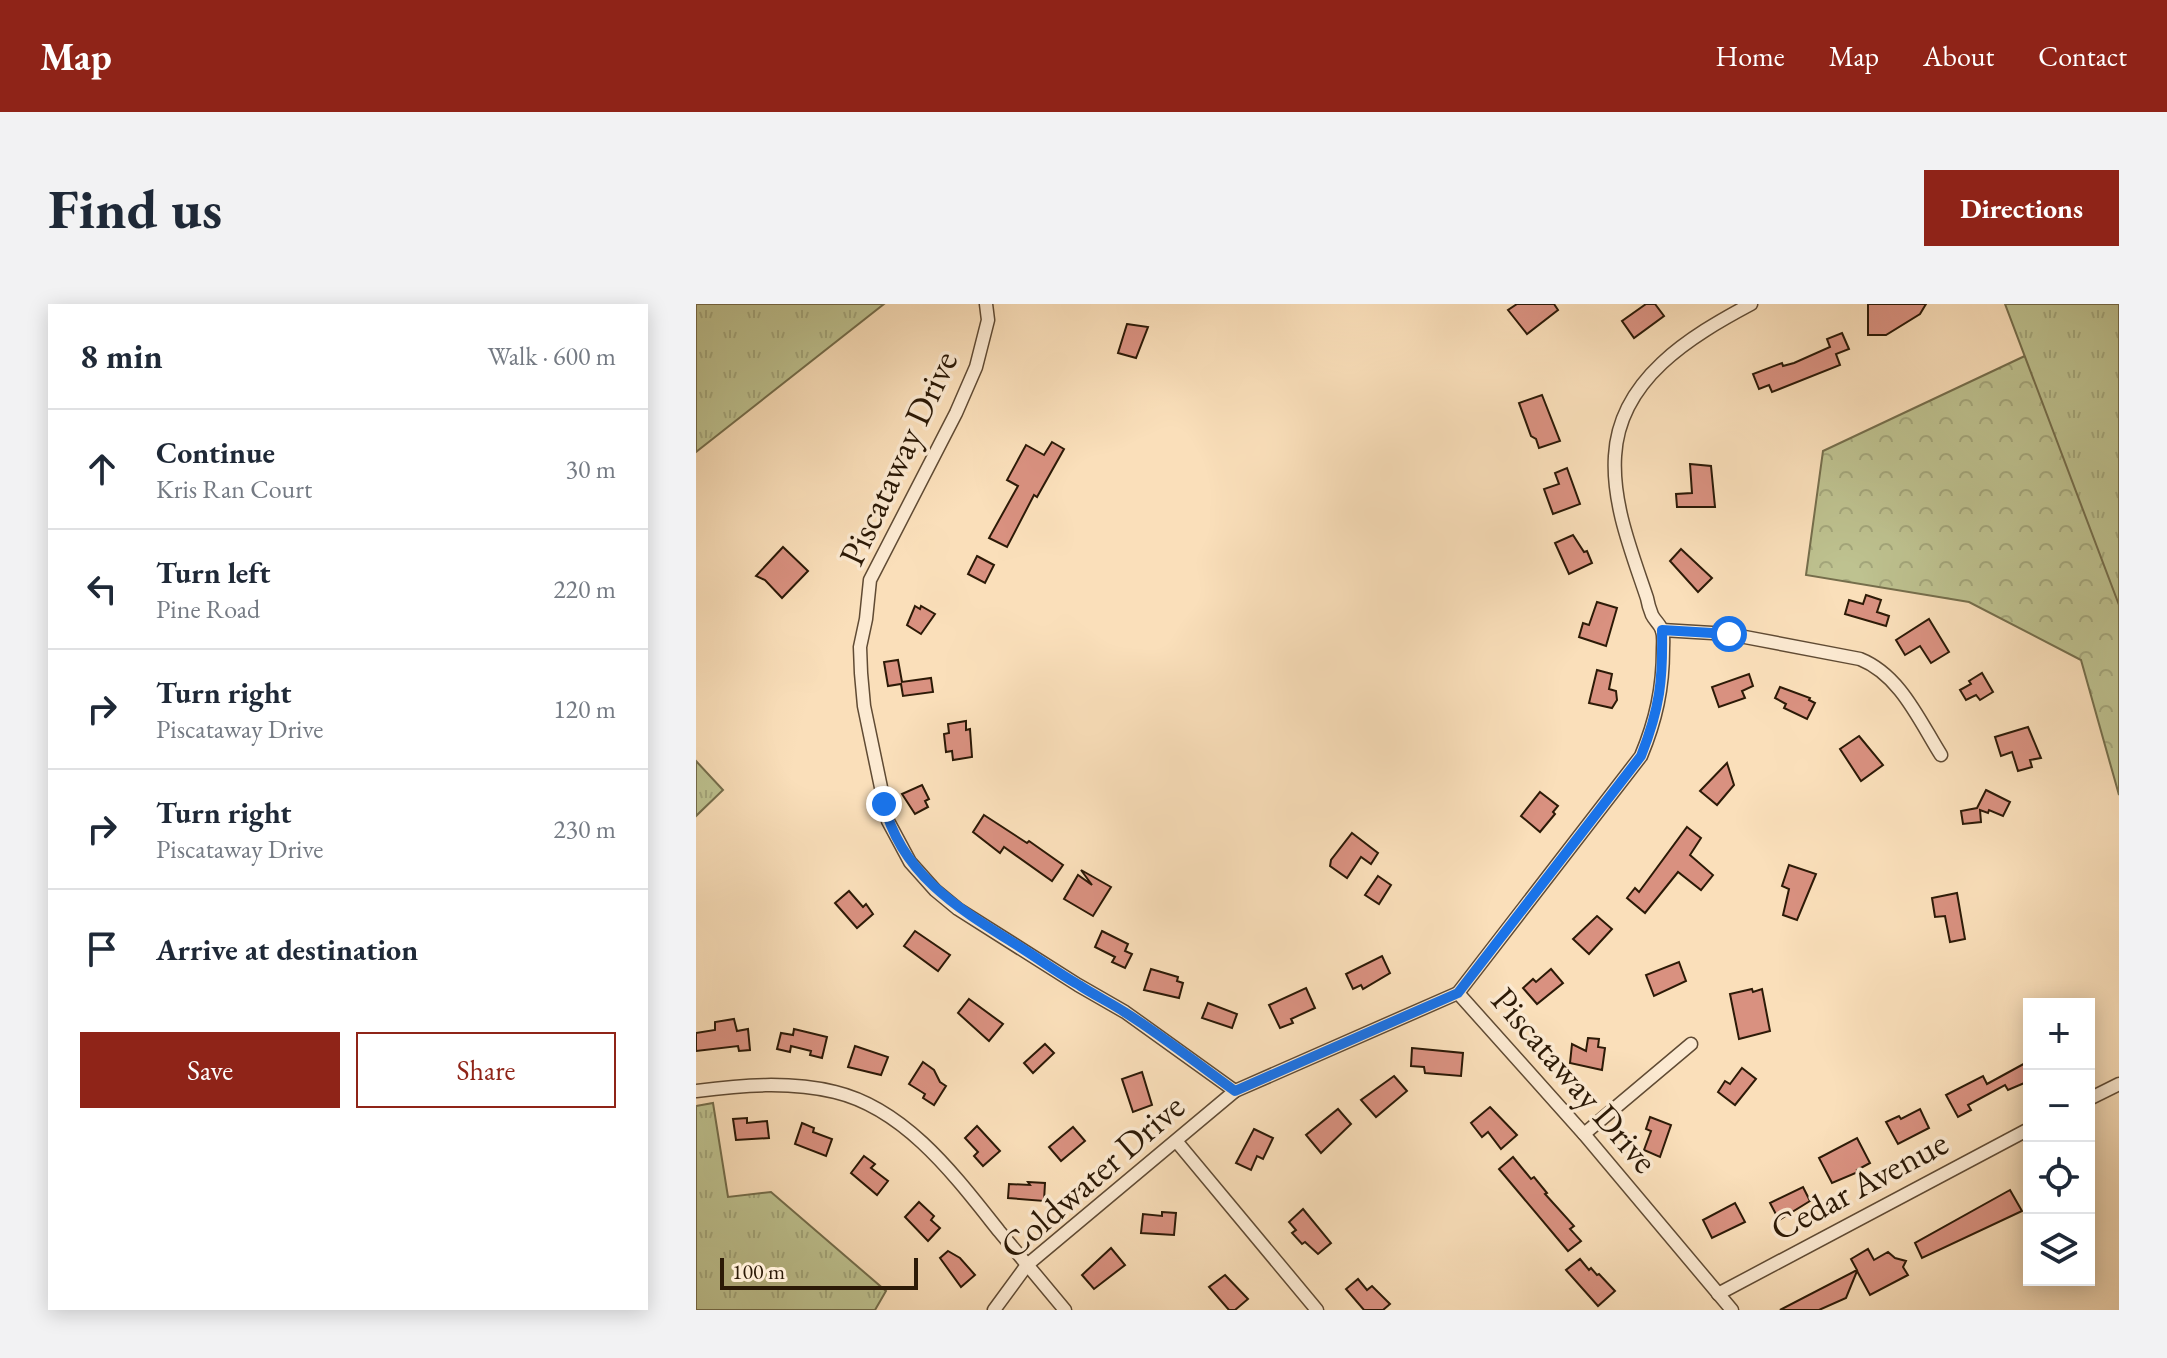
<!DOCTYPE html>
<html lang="en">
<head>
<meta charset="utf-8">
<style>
  body { margin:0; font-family:"EB Garamond",serif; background:#f2f2f3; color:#1f2937 }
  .controls { position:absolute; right:24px; bottom:24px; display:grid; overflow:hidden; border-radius:0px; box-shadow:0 4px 20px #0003 }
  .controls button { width:72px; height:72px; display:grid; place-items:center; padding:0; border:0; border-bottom:2px solid #e0e1e3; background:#fff; color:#1f2937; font:40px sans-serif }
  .scale { position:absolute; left:24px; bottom:20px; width:198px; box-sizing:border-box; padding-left:8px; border:4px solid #2c1a07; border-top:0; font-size:22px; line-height:28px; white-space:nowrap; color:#2c1a07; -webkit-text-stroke:6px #fcead2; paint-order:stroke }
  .stop { position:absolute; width:24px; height:24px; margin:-18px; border:6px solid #1a73e8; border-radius:50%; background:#fff }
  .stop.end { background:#1a73e8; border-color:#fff; box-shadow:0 2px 8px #0008 }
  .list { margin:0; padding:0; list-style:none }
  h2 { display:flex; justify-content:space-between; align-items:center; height:104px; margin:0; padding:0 32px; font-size:34px }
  h2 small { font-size:26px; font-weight:400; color:#747a83 }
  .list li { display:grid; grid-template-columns:52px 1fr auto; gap:24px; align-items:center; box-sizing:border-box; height:120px; padding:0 32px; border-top:2px solid #e0e1e3 }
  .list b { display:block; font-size:30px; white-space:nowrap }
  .list p { margin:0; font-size:26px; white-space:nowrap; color:#747a83 }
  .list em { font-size:26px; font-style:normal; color:#747a83 }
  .actions { display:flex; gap:16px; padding:24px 32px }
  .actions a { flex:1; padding:18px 0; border:2px solid #8f2418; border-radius:0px; text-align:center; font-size:28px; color:#8f2418 }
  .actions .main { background:#8f2418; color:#fff }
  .icon { flex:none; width:44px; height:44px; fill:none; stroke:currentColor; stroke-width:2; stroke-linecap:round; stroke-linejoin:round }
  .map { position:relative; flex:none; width:1423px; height:1006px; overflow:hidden; border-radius:0px }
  header { display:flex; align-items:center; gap:48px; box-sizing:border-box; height:112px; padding:0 40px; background:#8f2418; color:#fff }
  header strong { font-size:38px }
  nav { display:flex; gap:44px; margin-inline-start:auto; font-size:28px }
  .intro { display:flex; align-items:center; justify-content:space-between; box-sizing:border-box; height:192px; padding:0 48px }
  h1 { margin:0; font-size:56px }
  .button { padding:20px 36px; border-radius:0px; background:#8f2418; color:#fff; font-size:28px; font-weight:700 }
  main { display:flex; gap:48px; padding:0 48px }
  aside { flex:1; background:#fff; border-radius:0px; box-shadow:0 4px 20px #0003 }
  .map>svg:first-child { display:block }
</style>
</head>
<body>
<header>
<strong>Map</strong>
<nav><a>Home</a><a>Map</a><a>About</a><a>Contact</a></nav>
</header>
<div class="intro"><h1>Find us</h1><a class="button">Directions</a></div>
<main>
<aside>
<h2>8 min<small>Walk · 600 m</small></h2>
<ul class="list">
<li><svg class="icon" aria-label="ahead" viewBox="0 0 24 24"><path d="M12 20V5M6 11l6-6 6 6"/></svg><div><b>Continue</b><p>Kris Ran Court</p></div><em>30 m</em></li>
<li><svg class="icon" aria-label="left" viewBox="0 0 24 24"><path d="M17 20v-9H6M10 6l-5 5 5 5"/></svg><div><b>Turn left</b><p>Pine Road</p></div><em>220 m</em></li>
<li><svg class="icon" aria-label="right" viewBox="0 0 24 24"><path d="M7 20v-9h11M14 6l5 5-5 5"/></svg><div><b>Turn right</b><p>Piscataway Drive</p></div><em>120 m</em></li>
<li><svg class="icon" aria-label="right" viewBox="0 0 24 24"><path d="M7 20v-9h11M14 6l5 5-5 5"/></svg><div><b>Turn right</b><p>Piscataway Drive</p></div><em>230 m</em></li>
<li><svg class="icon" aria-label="arrive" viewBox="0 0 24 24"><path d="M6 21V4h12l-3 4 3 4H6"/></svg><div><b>Arrive at destination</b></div></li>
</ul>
<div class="actions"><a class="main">Save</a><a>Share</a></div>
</aside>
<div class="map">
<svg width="1423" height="1006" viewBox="0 0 1423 1006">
  <defs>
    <pattern id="forest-crowns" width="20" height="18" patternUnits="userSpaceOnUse" patternTransform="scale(2)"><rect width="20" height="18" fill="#bec290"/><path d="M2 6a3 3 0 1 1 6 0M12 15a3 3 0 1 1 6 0" fill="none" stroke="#a3a67b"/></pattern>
    <pattern id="park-tufts" width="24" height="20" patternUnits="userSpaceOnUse" patternTransform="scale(2)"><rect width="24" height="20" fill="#bec290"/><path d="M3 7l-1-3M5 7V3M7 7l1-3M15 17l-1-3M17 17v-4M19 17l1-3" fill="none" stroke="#a3a67b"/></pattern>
  </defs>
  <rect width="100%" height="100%" fill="#fadfba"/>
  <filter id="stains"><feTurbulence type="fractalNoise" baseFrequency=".0025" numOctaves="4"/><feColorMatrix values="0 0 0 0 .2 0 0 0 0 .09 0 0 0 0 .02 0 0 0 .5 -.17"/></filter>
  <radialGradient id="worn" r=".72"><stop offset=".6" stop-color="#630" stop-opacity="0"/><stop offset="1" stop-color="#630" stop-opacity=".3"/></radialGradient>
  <polygon fill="url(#forest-crowns)" stroke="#756e4c" stroke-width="2" points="1423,0 1423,491 1385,356 1273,298 1110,271 1127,147 1333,50"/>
  <g fill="url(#park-tufts)" stroke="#756e4c" stroke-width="2">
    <polygon points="0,0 188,0 0,148"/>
    <polygon points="1309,0 1423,0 1423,301"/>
    <polygon points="0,457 27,486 0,512"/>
    <polygon points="17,799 32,893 75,888 190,987 179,1006 0,1006 0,802"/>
  </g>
  <g fill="#d99180" stroke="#2c1a07" stroke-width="2">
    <polygon points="821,0 858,0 862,6 831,30 812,6"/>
    <polygon points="950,0 959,0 968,12 938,34 926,17"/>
    <polygon points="1172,0 1230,0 1224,10 1190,31 1172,31"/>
    <polygon points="431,20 452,23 440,54 422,49"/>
    <polygon points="1146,29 1153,45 1140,50 1144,61 1076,88 1073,81 1063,85 1057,70 1086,59 1087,62 1098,59 1134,43 1131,35"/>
    <polygon points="846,91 864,137 843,144 840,135 835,132 823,99"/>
    <polygon points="356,138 368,145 341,193 338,191 311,243 293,234 322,182 311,176 330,141 348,151"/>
    <polygon points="994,160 1015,162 1019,203 981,203 980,190 996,189"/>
    <polygon points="871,164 884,200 857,210 848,185 863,180 859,169"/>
    <polygon points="877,231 888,248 891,247 896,259 873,270 859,239"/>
    <polygon points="87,243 112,267 86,294 69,276 60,272"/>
    <polygon points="985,245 1016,274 1002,288 974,257"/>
    <polygon points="281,252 298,261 289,279 272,270"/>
    <polygon points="1170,291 1185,296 1181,308 1193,312 1190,322 1149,310 1153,296 1167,300"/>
    <polygon points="901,298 921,304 910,342 883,333 887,319 893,321"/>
    <polygon points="219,302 224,305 225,302 239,310 225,330 211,321"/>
    <polygon points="1233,315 1253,348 1235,359 1224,342 1209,351 1200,336"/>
    <polygon points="202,356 206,378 235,374 237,388 207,392 205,380 192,382 188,358"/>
    <polygon points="901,366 916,370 913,385 920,387 921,396 916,404 893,399"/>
    <polygon points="1286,369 1297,388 1284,396 1280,391 1270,396 1264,386 1275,380 1273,377"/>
    <polygon points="1053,370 1057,382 1046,387 1049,394 1023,403 1016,383"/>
    <polygon points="1084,383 1114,394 1113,396 1119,399 1111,415 1088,404 1090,400 1079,394"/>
    <polygon points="270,417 270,426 274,425 276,453 257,456 256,447 250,448 248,430 253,429 252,420"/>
    <polygon points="1332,423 1345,454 1334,456 1336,463 1322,467 1316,448 1305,452 1299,433"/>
    <polygon points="1163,432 1187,461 1165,477 1144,445"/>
    <polygon points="1031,459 1038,481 1021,501 1004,487"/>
    <polygon points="226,481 233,495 229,497 232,503 219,510 206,490"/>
    <polygon points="1290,486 1314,498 1307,512 1293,506 1292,509 1284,506 1285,518 1267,520 1265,507 1281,504"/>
    <polygon points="844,488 862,502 857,508 859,510 844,528 825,512"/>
    <polygon points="288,511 331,539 333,537 367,561 356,577 308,543 304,549 277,528"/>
    <polygon points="991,523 1005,534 994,551 1017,571 1005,586 982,568 949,609 931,594 939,584 943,588"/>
    <polygon points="656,529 682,549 675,560 665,553 651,574 634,562 635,556"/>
    <polygon points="1093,561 1120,570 1101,616 1087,611 1093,585 1086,582"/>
    <polygon points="385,566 415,583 397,612 368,595 382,571 396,581"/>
    <polygon points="682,572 695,581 683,600 669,591"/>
    <polygon points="153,587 167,603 170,600 177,610 161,624 139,599"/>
    <polygon points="1261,589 1269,635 1254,638 1249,612 1239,613 1236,594"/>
    <polygon points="901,612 916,625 893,650 877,635"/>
    <polygon points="219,627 254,651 242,667 208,642"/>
    <polygon points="406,627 432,640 429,647 436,650 429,664 416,658 419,653 399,643"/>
    <polygon points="686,652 694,669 667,685 665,681 657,685 650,670"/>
    <polygon points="983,658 990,677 958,692 950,671"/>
    <polygon points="455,665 482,673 481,677 487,679 483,694 448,686"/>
    <polygon points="855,665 867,679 841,700 827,684 837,675 840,678"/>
    <polygon points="610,684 619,704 595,715 597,719 584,724 573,701"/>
    <polygon points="1056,685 1057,688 1066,685 1074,727 1043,735 1034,690"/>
    <polygon points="273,695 307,720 293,737 262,709"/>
    <polygon points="512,699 541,710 536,724 506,714"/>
    <polygon points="38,715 41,727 52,725 54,746 43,747 42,742 0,747 0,729 19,726 19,718"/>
    <polygon points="98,725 131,733 126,754 114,751 115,747 95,742 94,748 81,745 85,729 97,731"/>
    <polygon points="892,734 903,735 902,743 909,744 906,766 874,759 876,740 890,747"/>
    <polygon points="349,740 358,749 337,769 328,759"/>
    <polygon points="159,742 192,753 185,771 152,763"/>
    <polygon points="716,744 767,749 765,772 729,769 728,763 715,762"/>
    <polygon points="1333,757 1333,777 1312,786 1309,781 1272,801 1275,806 1262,813 1250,791 1287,772 1291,780"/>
    <polygon points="227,758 238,766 244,778 250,782 238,801 227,794 229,790 213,780"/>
    <polygon points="1046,764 1060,775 1039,801 1022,788 1029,777 1034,780"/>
    <polygon points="446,768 456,801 437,808 426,775"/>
    <polygon points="698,772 711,787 680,813 665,796"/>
    <polygon points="794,803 821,831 805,845 792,828 786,833 775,819"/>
    <polygon points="642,805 655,820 625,849 610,831"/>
    <polygon points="1224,805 1233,824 1202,840 1190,818 1203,812 1205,815"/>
    <polygon points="954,813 975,821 964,853 948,846 955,827 950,825"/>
    <polygon points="51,814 51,819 71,817 73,834 40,836 37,815"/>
    <polygon points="106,819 118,824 117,828 136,835 130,852 99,840"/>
    <polygon points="281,822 304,847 287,862 278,852 282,848 269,834"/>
    <polygon points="377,823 389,837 365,857 353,843"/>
    <polygon points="558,825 577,834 567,855 561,852 555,866 540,859"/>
    <polygon points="1161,834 1174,859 1161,866 1162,868 1136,879 1123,854"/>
    <polygon points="168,852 179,860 175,864 192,877 181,891 155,869"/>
    <polygon points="817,853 835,875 838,873 851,889 849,890 878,922 874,925 885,937 872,947 803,865"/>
    <polygon points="332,878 349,879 348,897 312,894 313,880 334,881"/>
    <polygon points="1107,883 1114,897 1083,916 1074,899"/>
    <polygon points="1314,886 1326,907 1226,954 1219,939"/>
    <polygon points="223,898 238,912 235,916 244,924 232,937 209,913"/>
    <polygon points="1039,899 1049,918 1016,934 1007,916"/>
    <polygon points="607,905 635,939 622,950 609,938 606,940 596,929 600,926 593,918"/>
    <polygon points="466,908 480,909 478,931 445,929 447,910 466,912"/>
    <polygon points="415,944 429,961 398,985 386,971"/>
    <polygon points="1172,945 1178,956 1192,948 1199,954 1210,957 1207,963 1212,971 1174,991 1161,967 1150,994 1123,1006 1084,1006 1161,966 1155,955"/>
    <polygon points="252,947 264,954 279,971 265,983 244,954"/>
    <polygon points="884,955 893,966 895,964 901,971 903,970 919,987 902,1002 870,966"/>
    <polygon points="529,971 552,995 539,1006 533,1006 513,983"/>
    <polygon points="662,975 671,986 676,982 694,1000 687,1006 668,1006 650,985"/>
  </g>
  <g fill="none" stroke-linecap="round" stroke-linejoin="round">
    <g stroke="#604b34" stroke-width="15">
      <g id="street">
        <polyline points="290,0 292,16 280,63 260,109 174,276 170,315 164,343 165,369 168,402 192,517 214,558 239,586 262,605 382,681 429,708 539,787"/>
        <path d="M966,326L1033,330L1164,355C1204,371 1223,416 1245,451"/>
        <path d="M762,689L945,452C960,416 967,384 967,345C967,340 968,332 966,327C965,321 959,317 956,311C954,306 952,300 951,294C936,249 916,200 919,152C923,75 995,32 1055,0"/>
        <path d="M0,787C46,781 93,777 139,788C210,805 260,873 303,927C325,953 347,980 369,1006"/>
        <polyline points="1393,795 1423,780"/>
        <polyline points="888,830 995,740"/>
        <polyline points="481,838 621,1006"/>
        <polyline points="1022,990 1333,825"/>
        <polyline points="298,1006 331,961 539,787 762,689 888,830 1036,1006"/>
      </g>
    </g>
    <use href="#street" stroke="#fcead2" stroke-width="12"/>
  </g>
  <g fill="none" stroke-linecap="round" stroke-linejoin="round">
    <path stroke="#1a73e8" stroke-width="10" d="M188,500C205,569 260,603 316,638C339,652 360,668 383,681C398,691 415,699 430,709C468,733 503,761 539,787L762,689L945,452C964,404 967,376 966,326L1033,330"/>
  </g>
  <g text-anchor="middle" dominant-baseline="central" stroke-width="7" stroke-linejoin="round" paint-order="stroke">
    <g font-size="36" fill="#2c1a07" stroke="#fcead2">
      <text transform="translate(202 154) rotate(-65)">Piscataway Drive</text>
      <text transform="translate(879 776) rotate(49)">Piscataway Drive</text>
      <text transform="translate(396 872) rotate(-41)">Coldwater Drive</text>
      <text transform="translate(1163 881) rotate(-28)">Cedar Avenue</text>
    </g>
  </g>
  <rect width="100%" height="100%" filter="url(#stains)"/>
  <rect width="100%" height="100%" fill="url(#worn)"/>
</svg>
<div class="controls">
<button>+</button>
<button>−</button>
<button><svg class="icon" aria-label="locate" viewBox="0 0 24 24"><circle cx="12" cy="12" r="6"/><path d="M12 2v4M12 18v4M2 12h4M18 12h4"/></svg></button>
<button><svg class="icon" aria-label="layers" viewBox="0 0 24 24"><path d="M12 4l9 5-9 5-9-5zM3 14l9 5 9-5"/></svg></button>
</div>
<div class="scale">100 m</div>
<div class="stop" style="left:1033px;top:330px"></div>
<div class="stop end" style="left:188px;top:500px"></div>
</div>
</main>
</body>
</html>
